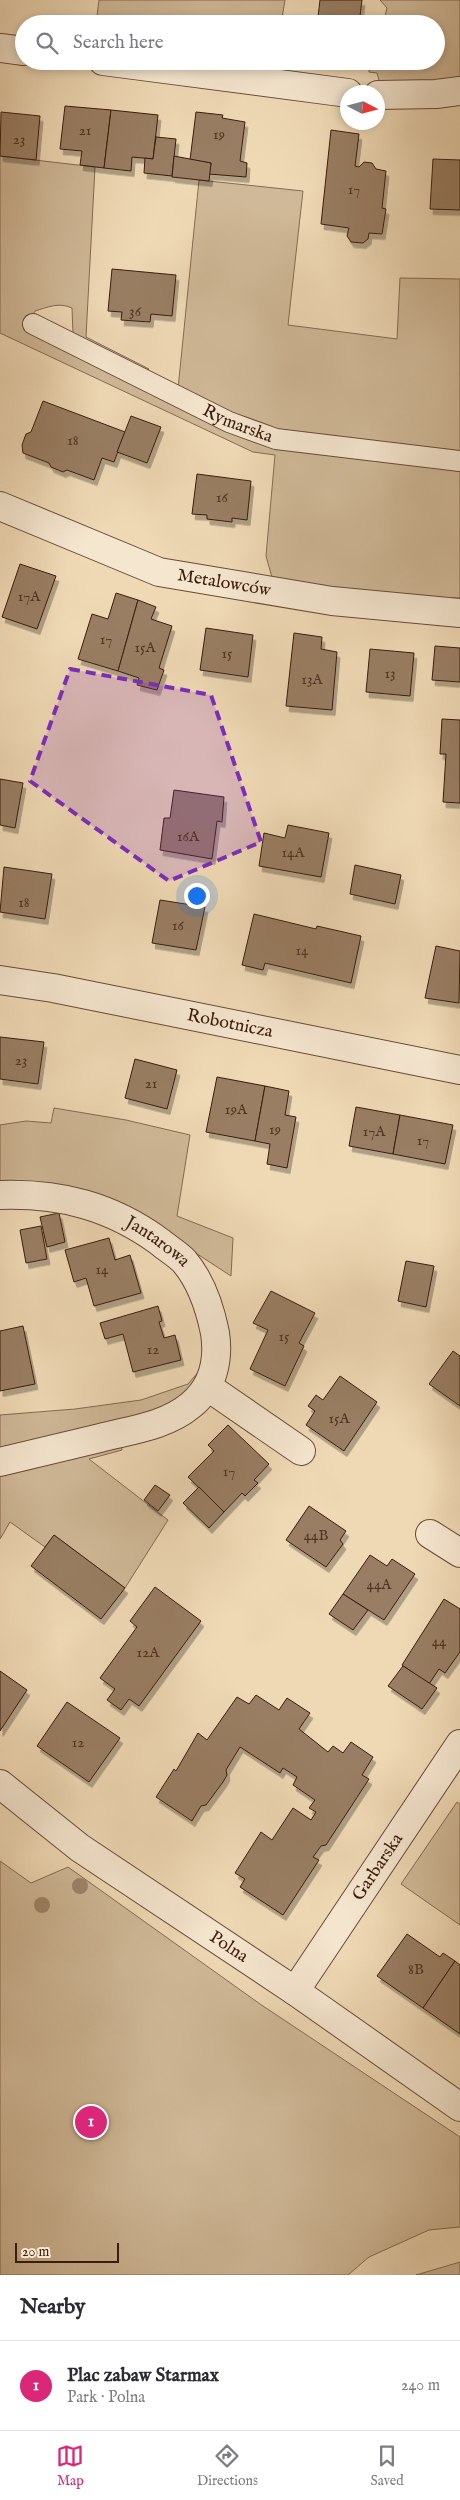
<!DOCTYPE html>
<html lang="en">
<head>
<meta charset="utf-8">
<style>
  body { margin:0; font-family:"IM FELL English",serif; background:#f7f7f7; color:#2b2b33 }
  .compass { position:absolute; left:340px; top:85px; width:45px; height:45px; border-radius:50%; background:#fff; box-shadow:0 2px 8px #0003; rotate:96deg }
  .scale { position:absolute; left:15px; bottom:12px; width:104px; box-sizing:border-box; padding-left:5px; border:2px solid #3b1c0d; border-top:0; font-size:14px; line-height:18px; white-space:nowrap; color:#3b1c0d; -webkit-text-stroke:4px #f5e6cf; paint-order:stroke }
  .you { position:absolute; left:196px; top:895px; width:18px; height:18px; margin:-12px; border:4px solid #fff; border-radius:50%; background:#1a73e8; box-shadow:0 0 0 8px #1a73e833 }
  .badge { display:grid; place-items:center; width:32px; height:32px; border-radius:50%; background:#db2777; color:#fff; font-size:16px; font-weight:700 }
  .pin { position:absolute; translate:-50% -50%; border:2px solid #fff; box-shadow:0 1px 5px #0006 }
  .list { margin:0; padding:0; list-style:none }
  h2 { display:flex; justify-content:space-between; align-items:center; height:65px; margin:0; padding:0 20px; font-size:21px }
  h2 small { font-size:16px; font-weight:400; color:#7c7c81 }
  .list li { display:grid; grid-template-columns:32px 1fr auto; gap:15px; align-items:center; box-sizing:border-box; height:90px; padding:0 20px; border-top:1px solid #e1e1e2 }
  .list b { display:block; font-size:19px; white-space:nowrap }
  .list p { margin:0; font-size:16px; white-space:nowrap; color:#7c7c81 }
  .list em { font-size:16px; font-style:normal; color:#7c7c81 }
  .icon { flex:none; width:28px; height:28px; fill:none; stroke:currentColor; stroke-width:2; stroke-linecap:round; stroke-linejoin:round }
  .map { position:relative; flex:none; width:460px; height:2275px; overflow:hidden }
  .search { position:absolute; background:#fff; box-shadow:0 2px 8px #0003; left:15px; right:15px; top:15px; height:55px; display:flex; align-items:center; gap:12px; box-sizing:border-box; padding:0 18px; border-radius:28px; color:#7c7c81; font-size:19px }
  .sheet { height:155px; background:#fff }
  nav { display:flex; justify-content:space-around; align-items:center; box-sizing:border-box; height:70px; border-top:1px solid #e1e1e2; background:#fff; font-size:14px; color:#7c7c81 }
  nav a { display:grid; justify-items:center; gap:2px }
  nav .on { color:#db2777 }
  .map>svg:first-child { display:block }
</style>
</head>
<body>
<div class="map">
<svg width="460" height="2275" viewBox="0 0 460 2275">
  <defs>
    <filter id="shadow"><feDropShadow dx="3" dy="5.5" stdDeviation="0" flood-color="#0004"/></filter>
  </defs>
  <rect width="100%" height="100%" fill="#efd9b5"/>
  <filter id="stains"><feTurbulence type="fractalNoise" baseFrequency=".004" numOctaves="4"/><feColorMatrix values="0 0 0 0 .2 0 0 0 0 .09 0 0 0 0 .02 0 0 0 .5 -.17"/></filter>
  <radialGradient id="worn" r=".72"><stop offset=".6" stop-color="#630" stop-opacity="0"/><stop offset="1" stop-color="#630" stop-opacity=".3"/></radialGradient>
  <g fill="#d0b998" stroke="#866a52">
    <polygon points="99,0 285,0 281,24 96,24"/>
    <polygon points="380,0 460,0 460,79 385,84 379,80 377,73 369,72 369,61 436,61 436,24 383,24 387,8"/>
    <path d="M0,156L95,167L86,337L149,369L141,370L73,334L72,308C59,302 48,307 35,311L28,325L200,415L460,466V598L425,597L273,581L266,556L275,455L253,452L0,333Z"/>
    <polygon points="199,180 303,191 288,325 397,339 400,278 460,279 460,451 268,429 178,389"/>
    <polygon points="54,1108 126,1120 190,1135 177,1216 233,1238 231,1276 188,1248 0,1187 0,1125 26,1121 51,1123"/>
    <polygon points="200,1370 199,1379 166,1410 0,1453 0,1415 75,1409 141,1400 188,1384"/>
    <polygon points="120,1440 122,1450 89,1459 168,1520 125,1588 54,1535 45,1547 10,1522 0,1539 0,1467"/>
    <polygon points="457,1802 460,1804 460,1925 401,1884"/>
    <polygon points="0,1861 31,1883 68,1867 260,2004 460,2137 460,2227 429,2230 369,2257 348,2275 0,2275"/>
    <polygon points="460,2262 460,2275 416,2275"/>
  </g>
  <g fill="#997e64" stroke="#3b1c0d" filter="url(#shadow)">
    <polygon points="320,0 362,0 359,24 312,24 313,17 318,17"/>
    <polygon points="65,106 111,110 104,168 80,165 82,151 60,149"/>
    <polygon points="111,110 158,115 153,159 132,157 131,171 104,168"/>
    <polygon points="1,112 40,116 36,160 0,156"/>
    <polygon points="196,112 223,115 222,118 245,122 240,161 247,163 246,177 209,174 211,163 190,160"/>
    <polygon points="331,130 359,134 355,166 359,167 364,162 372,163 376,169 386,171 382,208 386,209 382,234 369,233 368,239 363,243 351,242 347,236 349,228 321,224"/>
    <polygon points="156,137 176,139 172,176 144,173 145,158 153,159"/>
    <polygon points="174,156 211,163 209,181 172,177"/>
    <polygon points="433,159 460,160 460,210 430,209"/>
    <polygon points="112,269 176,275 172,316 151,314 150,322 121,320 122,312 108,311"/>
    <polygon points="43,401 125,432 114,462 102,458 94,480 67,470 63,472 51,467 49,463 23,453 22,445 26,434 31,432"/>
    <polygon points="131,416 161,427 147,463 117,452"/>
    <polygon points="197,474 251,481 247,520 232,518 232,522 207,519 207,515 192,514"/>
    <polygon points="20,564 56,576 37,629 2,617"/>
    <polygon points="116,593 138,600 118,671 78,659 92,614 108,619"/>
    <polygon points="138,600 156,607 151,619 172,626 159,668 164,670 157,690 137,685 139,678 118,671"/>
    <polygon points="206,628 253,635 248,677 200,670"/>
    <polygon points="294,633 322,637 321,649 337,652 332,710 286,706"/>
    <polygon points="435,646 460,648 460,682 432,680"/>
    <polygon points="370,649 414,653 410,696 366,692"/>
    <polygon points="442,719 460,720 460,803 443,802 446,754 440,754"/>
    <polygon points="0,779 23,783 15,828 0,825"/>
    <polygon points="174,790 224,797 222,822 217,821 212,859 160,850 164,818 170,818"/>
    <polygon points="288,825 329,833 321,877 259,866 264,833 285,838"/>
    <polygon points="355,865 401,875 395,904 350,894"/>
    <polygon points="4,867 52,874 45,919 0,912"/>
    <polygon points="160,900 205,907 196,950 152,943"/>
    <polygon points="254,914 316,929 317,926 361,936 351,983 265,963 263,970 242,965"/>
    <polygon points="436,946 460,951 459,1003 425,998"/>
    <polygon points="0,1037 44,1042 38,1084 0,1079"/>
    <polygon points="135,1059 177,1070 167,1109 125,1098"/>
    <polygon points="217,1077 265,1086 255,1141 206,1132"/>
    <polygon points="265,1086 289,1091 285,1115 296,1117 287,1168 267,1164 270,1144 255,1141"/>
    <polygon points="356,1107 400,1115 393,1154 349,1146"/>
    <polygon points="400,1115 453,1125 445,1164 393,1154"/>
    <polygon points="59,1213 65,1242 47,1247 40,1217"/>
    <polygon points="41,1226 47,1259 26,1263 20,1230"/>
    <polygon points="109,1238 115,1260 130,1255 141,1293 94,1306 86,1278 74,1282 65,1250"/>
    <polygon points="406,1261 434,1266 426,1307 398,1301"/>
    <polygon points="271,1291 315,1313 299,1343 304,1346 285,1386 250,1369 268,1330 253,1323"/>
    <polygon points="158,1306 162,1321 159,1322 164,1338 175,1335 181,1360 133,1372 123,1334 105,1339 100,1323"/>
    <polygon points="23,1326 35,1384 0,1391 0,1331"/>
    <polygon points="453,1351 460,1356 460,1406 429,1384"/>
    <polygon points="340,1376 377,1402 344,1451 306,1425 315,1411 308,1406 316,1395 323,1400"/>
    <polygon points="228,1425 269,1464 254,1480 258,1483 245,1496 242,1493 224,1512 188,1477 214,1451 208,1445"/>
    <polygon points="155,1485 170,1495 158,1511 144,1500"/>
    <polygon points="199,1487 224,1512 209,1528 183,1503"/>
    <polygon points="309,1506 346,1531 340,1540 343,1544 326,1567 286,1540"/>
    <polygon points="54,1535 125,1588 101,1619 31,1566"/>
    <polygon points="370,1555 387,1566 392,1559 415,1574 384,1620 343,1594"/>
    <polygon points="155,1587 201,1621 139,1706 129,1699 121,1710 107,1700 115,1689 100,1678 137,1627 130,1621"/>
    <polygon points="343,1594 368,1610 353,1630 329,1614"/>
    <polygon points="444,1599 460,1609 460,1652 445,1673 439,1669 429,1684 402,1665"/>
    <polygon points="403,1666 437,1688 422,1709 388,1686"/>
    <polygon points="0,1671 27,1690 0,1731"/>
    <polygon points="256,1695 279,1710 287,1698 310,1713 299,1729 328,1752 333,1746 343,1753 351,1742 373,1757 362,1775 369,1779 326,1845 321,1846 313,1857 319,1860 283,1915 240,1887 245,1879 235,1873 261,1832 272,1840 293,1808 311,1820 316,1812 309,1808 315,1800 293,1785 297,1777 283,1768 280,1773 240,1747 226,1770 227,1775 223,1782 206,1805 201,1806 192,1821 156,1797 174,1769 176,1771 198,1733 207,1740 237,1697 249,1704"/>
    <polygon points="67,1702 120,1738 89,1782 37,1746"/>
    <polygon points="407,1934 440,1957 443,1953 455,1961 423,2008 377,1976"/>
    <polygon points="455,1961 460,1965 460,2034 423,2008"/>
  </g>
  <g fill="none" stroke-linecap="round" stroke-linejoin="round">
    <g stroke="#684b37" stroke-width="22">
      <g id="service">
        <path id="s1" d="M33,324L229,422L276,439L460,461"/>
      </g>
    </g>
    <g stroke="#684b37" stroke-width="30">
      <g id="minor">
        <polyline points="0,48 24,51"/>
        <polyline points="103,61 348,93"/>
        <polyline points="378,95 436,94 460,91"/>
        <path id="s2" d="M0,506L159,572L332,601L460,613"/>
        <path id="s3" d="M0,980L53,988L460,1070"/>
        <path id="s4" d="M0,1195C60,1193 111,1206 160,1242C167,1248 177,1254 184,1261C201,1281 210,1308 215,1333C219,1360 213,1387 191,1405C166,1426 131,1430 100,1438C66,1446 33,1454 0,1462"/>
        <polyline points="208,1387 301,1451"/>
        <polyline points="430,1534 460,1553"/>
        <path id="s5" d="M0,1784L80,1848L295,1991L460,2107"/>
        <path id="s6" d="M295,1991L460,1744"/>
      </g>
    </g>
    <use href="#service" stroke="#f5e6cf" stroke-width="20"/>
    <use href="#minor" stroke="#f5e6cf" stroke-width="28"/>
  </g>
  <g fill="#a0866c">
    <circle cx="80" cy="1886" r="8"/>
    <circle cx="42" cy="1905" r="8"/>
  </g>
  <path fill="#7b2cbf" fill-opacity="0.2" stroke="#7b2cbf" stroke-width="4" stroke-dasharray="10 6" stroke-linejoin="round" d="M70,669L211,695L261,842L169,881L30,781Z"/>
  <g text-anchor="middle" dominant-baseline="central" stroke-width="4" stroke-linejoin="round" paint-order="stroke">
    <g font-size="15" fill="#523423">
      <text x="85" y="130">21</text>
      <text x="219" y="134">19</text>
      <text x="19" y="139">23</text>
      <text x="354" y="189">17</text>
      <text x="135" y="311">36</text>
      <text x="73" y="440">18</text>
      <text x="222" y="497">16</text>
      <text x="29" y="596">17A</text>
      <text x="106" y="639">17</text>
      <text x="145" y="647">15A</text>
      <text x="227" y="653">15</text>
      <text x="390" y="673">13</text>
      <text x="312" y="679">13A</text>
      <text x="188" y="836">16A</text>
      <text x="293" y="852">14A</text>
      <text x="24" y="902">18</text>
      <text x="178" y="925">16</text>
      <text x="302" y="950">14</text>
      <text x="21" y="1060">23</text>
      <text x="151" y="1083">21</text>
      <text x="236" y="1109">19A</text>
      <text x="275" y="1129">19</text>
      <text x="374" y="1131">17A</text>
      <text x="423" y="1140">17</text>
      <text x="102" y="1269">14</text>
      <text x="284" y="1336">15</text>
      <text x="153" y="1349">12</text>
      <text x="339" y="1418">15A</text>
      <text x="229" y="1471">17</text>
      <text x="316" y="1535">44B</text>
      <text x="379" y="1584">44A</text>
      <text x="439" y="1641">44</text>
      <text x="148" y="1652">12A</text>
      <text x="78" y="1742">12</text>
      <text x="416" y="1969">8B</text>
    </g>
    <g font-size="18" fill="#3b1c0d" stroke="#f5e6cf">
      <text stroke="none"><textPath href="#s1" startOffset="228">Rymarska</textPath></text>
      <text stroke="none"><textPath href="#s2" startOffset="238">Metalowców</textPath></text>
      <text stroke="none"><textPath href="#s3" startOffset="234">Robotnicza</textPath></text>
      <text stroke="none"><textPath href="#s4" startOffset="168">Jantarowa</textPath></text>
      <text stroke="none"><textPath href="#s6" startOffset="149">Garbarska</textPath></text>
      <text stroke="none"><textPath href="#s5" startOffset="281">Polna</textPath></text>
    </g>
  </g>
  <rect width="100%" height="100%" filter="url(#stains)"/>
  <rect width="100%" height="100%" fill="url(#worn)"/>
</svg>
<svg class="compass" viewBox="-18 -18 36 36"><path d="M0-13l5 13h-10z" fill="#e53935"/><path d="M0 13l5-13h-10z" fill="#7c7c81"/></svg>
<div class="scale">20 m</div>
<div class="you"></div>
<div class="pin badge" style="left:91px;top:2122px">1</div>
<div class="search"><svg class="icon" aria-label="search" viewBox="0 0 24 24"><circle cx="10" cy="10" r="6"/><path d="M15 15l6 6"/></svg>Search here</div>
</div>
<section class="sheet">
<h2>Nearby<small></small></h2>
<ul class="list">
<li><span class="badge">1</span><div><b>Plac zabaw Starmax</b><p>Park · Polna</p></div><em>240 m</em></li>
</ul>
</section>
<nav>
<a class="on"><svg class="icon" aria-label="map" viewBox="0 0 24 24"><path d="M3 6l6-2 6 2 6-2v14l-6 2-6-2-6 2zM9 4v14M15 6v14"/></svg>Map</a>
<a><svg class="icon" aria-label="directions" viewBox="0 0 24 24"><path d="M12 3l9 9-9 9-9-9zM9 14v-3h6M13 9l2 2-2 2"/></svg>Directions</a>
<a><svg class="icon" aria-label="saved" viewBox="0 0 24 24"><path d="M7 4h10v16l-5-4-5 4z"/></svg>Saved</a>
</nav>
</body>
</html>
